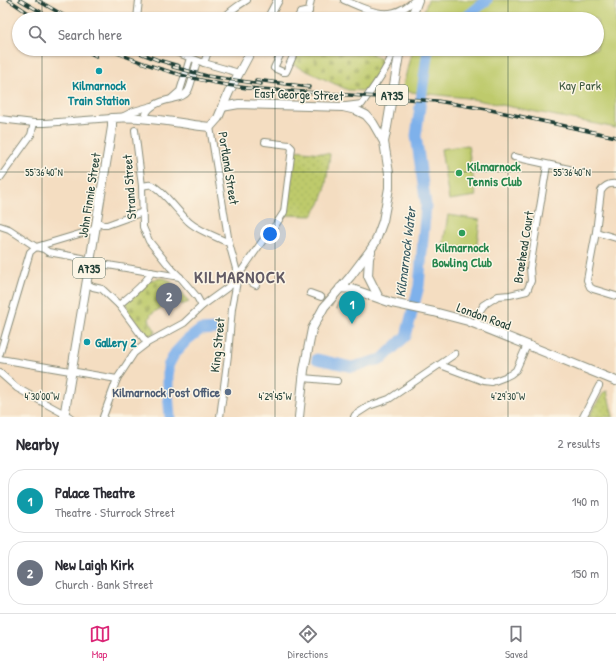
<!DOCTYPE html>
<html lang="en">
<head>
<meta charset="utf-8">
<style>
  body { margin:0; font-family:"Patrick Hand",sans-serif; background:#f2f2f3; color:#2b2b33 }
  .you { position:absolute; left:270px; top:234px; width:14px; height:14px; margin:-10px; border:3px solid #fff; border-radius:50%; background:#1a73e8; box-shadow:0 0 0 6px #1a73e833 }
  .badge { display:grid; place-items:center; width:26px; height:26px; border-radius:50%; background:#db2777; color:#fff; font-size:13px; font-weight:700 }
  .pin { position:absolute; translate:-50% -33px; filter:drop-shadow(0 1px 2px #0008) }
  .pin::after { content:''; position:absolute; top:21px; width:14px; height:12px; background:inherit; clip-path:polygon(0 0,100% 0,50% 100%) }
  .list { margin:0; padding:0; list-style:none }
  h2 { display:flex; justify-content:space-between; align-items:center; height:52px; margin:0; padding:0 16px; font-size:17px }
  h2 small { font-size:13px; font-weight:400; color:#7c7c81 }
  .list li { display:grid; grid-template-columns:26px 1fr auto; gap:12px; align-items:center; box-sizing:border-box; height:64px; margin:0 8px 8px; padding:0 8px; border:1px solid #e1e1e2; border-radius:16px }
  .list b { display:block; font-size:15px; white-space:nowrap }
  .list p { margin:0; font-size:13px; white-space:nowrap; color:#7c7c81 }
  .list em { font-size:13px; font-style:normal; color:#7c7c81 }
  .icon { flex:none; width:22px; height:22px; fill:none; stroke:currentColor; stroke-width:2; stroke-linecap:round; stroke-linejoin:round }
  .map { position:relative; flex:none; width:616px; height:417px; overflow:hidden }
  .search { position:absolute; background:#fff; box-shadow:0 1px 3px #0004; left:12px; right:12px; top:12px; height:44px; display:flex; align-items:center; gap:10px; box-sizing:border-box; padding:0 14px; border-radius:22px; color:#7c7c81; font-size:15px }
  .sheet { height:196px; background:#fff }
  nav { display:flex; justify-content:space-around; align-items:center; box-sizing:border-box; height:56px; border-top:1px solid #e1e1e2; background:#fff; font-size:11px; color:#7c7c81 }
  nav a { display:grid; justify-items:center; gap:2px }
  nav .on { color:#db2777 }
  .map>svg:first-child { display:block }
</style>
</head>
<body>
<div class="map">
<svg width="616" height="417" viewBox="0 0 616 417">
  <defs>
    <pattern id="grass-dots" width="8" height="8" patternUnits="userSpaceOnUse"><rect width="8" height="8" fill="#beca6c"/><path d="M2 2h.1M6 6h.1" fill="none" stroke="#a3ae5e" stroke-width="1.8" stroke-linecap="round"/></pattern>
    <pattern id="cemetery-stones" width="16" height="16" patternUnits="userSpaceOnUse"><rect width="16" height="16" fill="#beca6c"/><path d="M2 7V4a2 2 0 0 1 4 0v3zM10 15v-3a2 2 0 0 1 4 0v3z" fill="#a3ae5e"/></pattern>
  </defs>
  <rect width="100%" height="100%" fill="#fcf5e5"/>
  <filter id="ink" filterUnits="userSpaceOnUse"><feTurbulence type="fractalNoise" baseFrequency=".025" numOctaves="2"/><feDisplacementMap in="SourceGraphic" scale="8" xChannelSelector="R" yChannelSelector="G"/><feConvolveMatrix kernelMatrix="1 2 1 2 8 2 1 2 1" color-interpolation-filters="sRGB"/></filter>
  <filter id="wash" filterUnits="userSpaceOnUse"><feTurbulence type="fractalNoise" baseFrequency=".012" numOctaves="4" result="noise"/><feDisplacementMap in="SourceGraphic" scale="16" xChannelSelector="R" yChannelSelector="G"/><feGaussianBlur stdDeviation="0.9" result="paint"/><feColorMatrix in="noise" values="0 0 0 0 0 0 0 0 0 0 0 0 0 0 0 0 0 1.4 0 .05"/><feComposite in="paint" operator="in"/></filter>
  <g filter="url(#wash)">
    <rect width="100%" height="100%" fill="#f4ddc1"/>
    <g fill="url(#grass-dots)" stroke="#6e8450">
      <polygon points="294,150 330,154 325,190 320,204 312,216 285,215"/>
      <polygon points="607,391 613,417 588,417 604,392"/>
    </g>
    <g fill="url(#cemetery-stones)" stroke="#6e8450">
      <polygon points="297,49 373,49 371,53 384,61 365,91 348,90 292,64"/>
      <polygon points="163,278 169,280 182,293 189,302 184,304 180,304 176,299 151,314 149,320 156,332 149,336 128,312 126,300 150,280"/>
    </g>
    <g fill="#beca6c" stroke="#6e8450">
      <polygon points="428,0 616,0 616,128 467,98 402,91 412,49 597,49 597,19 421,19"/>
      <polygon points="468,145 476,196 449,200 441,149"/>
      <polygon points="448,215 480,220 476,251 443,246"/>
    </g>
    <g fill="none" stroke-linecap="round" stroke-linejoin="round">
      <g stroke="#7eb1eb" stroke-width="11">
        <polyline points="464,19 487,0"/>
        <polyline points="317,359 352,367 382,359 406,336 419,286 426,205 416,136 428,49"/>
        <polyline points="170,417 168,393 168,366 175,353 187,340 200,330 216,329"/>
      </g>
    </g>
  </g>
  <g filter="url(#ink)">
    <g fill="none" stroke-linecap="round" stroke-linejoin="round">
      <polyline stroke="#c9bda5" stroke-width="6" stroke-dasharray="6 3" stroke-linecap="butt" points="321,297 339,306"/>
      <g stroke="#8a8d7a" stroke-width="8">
        <g id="minor">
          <path d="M344,0C361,7 383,20 402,9C407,7 411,3 415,0"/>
          <polyline points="270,16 278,19"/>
          <polyline points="137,19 139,0"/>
          <path d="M223,19C229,11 239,5 247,0"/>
          <polyline points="297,19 300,13 309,11"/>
          <polyline points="307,19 311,0"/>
          <polyline points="168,49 204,63 239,73"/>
          <polyline points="283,49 274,68 283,72 286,72 287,70 296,49"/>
          <polyline points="204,63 209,49"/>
          <polyline points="172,98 180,91 190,58"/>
          <path d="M346,106L362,104C374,86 388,69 394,49"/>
          <polyline points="122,117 134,111 152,106"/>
          <polyline points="0,119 34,123 45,123 112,118"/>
          <path d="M148,119L146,114C150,105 162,101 172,99C178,97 184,97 188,91C191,87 195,67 197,61"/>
          <polyline points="210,127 229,243 238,276 232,308 228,355 220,417"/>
          <polyline points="135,130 142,186 143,227 149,241 170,267 180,277 197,297 202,306"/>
          <polyline points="514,157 569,169"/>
          <polyline points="0,178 31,135 34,123"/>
          <path d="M616,184C609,183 605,185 601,191L596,232L587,280L590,287L593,289L616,296"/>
          <path d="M142,186C145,186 148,184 151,185C160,187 181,215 189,222C199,231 217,237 229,243"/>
          <polyline points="97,221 103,225 107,225 143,212"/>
          <polyline points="0,226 9,229 36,247 44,249 48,252 82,258 90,262 180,277"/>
          <polyline points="596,232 616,238"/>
          <polyline points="238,276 256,285"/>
          <polyline points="86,283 93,287 102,289 119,305 147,343"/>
          <polyline points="310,293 321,297"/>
          <path d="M119,305C127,298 149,281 151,272"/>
          <polyline points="477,324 479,312 484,305 498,296 510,295 527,291 531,281 530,268 547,165"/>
          <polyline points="0,353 30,252 36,247 96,229"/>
          <polyline points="0,359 117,379"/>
          <polyline points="441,364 443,366 483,381 492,382 505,377 511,374 516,370 527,345"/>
          <polyline points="0,373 17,388 70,417"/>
          <polyline points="303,378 337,381"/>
          <polyline points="103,417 117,379 134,353 147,343 184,323 202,306 231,285 238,276 266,236 273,229 284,212 292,148 289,145 265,142"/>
          <polyline points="354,417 355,415 369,406 389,399 455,354"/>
          <polyline points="583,417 599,386"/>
        </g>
      </g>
      <g stroke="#8a8d7a" stroke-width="10">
        <g id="major">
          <polyline points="268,19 278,0"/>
          <polyline points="411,19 418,0"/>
          <polyline points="222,107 239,104 343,107 356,110 366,115 373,123 384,142 389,173 389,188 383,221 375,243 369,252 350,277 324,307 312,329 304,370 299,417"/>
          <polyline points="384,142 387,127 400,49"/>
          <polyline points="371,252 369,258 368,276 379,298"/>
          <polyline points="340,288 352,289 392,303 434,312 468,321 616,381"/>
          <path d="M64,417L90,262L112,127V118C141,116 173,122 201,126L210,127L218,118L229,92L252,49"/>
        </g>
      </g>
      <use href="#minor" stroke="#fff" stroke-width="6"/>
      <use href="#major" stroke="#fff" stroke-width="8"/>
      <g stroke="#1f3d34" stroke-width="3.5">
        <g id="rail">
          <polyline points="9,0 37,19"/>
          <polyline points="20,0 53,19"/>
          <polyline points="37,0 70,19"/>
          <polyline points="83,49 96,56"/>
          <path d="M108,49C154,69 198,82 247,88L437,101L486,109L616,137"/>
          <polyline points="130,49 158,60 179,66"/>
          <polyline points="173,67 207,76 261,84"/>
          <polyline points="256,80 309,87"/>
        </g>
      </g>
      <use href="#rail" stroke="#fcf5e5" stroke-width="2" stroke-dasharray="6" stroke-linecap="butt"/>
    </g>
  </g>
  <path fill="none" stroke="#1f3d34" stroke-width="1" stroke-opacity="0.45" d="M42,0V19M275,0V19M508,0V19M42,49V417M275,49V417M508,49V417M0,172H616"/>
  <g fill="#0f9aa8" stroke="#fcf5e5" stroke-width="1.5">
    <circle cx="99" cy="71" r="4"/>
    <circle cx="87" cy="342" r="4"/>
  </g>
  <g fill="#2e9e5b" stroke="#fcf5e5" stroke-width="1.5">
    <circle cx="459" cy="173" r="4"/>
    <circle cx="462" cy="233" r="4"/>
  </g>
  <circle fill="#5c6f8a" stroke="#fcf5e5" stroke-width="1.5" cx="228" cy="392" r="4"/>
  <g text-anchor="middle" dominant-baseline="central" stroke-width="3" stroke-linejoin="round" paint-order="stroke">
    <g fill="#fcf5e5" stroke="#617469" stroke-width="1">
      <rect x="376" y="85" width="32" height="20" rx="3"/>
      <rect x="73" y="258" width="32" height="20" rx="3"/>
    </g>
    <g font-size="12" font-weight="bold" fill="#1f3d34">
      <text x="392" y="95">A735</text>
      <text x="89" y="268">A735</text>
    </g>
    <g font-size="13" font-weight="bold" fill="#0d838f" stroke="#fcf5e5">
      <text x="99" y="85">Kilmarnock<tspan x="99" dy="15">Train Station</tspan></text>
      <text x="95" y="342" text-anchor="start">Gallery 2</text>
    </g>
    <g font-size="13" fill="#3f593f" stroke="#fcf5e5">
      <text x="580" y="85">Kay Park</text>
    </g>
    <g font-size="13" fill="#1f3d34" stroke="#fcf5e5">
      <text transform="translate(299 94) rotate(2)">East George Street</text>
      <text transform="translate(229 168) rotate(81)">Portland Street</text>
      <text transform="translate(129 187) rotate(-94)">Strand Street</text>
      <text transform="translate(89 195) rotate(-81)">John Finnie Street</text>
      <text transform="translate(523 247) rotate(-81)">Braehead Court</text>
      <text transform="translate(484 316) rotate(20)">London Road</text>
      <text transform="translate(217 345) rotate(-84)">King Street</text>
    </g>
    <g font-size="13" font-weight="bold" fill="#27864d" stroke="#fcf5e5" text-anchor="start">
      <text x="467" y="166">Kilmarnock<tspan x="467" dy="15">Tennis Club</tspan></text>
      <text x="462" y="247" text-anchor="middle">Kilmarnock<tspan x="462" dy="15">Bowling Club</tspan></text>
    </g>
    <g font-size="13" font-weight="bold" fill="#4e5e75" stroke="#fcf5e5" text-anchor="end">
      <text x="220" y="392">Kilmarnock Post Office</text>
    </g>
    <g font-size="14" font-style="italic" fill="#375a62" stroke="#fcf5e5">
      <text transform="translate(405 252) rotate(-83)">Kilmarnock Water</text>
    </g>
    <g font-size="17" font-weight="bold" letter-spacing="1" fill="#635c66" stroke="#fcf5e5">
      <text x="240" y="276">KILMARNOCK</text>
    </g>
  </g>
  <g font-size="10" text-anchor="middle" fill="#1f3d34" stroke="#fcf5e5" stroke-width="3" stroke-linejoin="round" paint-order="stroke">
    <text x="44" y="176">55°36'40"N</text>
    <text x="572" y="176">55°36'40"N</text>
    <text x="42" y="400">4°30'00"W</text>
    <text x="275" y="400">4°29'45"W</text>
    <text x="508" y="400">4°29'30"W</text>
  </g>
</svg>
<div class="you"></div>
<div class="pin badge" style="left:352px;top:324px;background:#0f9aa8">1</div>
<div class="pin badge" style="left:169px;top:316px;background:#6b7280">2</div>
<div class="search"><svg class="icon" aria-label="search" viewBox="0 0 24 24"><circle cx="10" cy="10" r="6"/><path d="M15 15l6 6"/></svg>Search here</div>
</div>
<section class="sheet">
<h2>Nearby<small>2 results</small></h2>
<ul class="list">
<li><span class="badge" style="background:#0f9aa8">1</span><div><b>Palace Theatre</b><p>Theatre · Sturrock Street</p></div><em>140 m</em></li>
<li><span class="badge" style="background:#6b7280">2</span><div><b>New Laigh Kirk</b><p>Church · Bank Street</p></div><em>150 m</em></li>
</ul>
</section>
<nav>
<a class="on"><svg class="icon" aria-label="map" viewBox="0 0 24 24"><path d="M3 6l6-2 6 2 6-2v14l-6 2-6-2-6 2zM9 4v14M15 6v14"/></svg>Map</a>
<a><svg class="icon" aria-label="directions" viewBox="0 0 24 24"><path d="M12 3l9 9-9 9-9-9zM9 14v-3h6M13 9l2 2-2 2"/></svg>Directions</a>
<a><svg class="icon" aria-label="saved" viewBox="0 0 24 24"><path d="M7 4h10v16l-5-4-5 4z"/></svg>Saved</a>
</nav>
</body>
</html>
